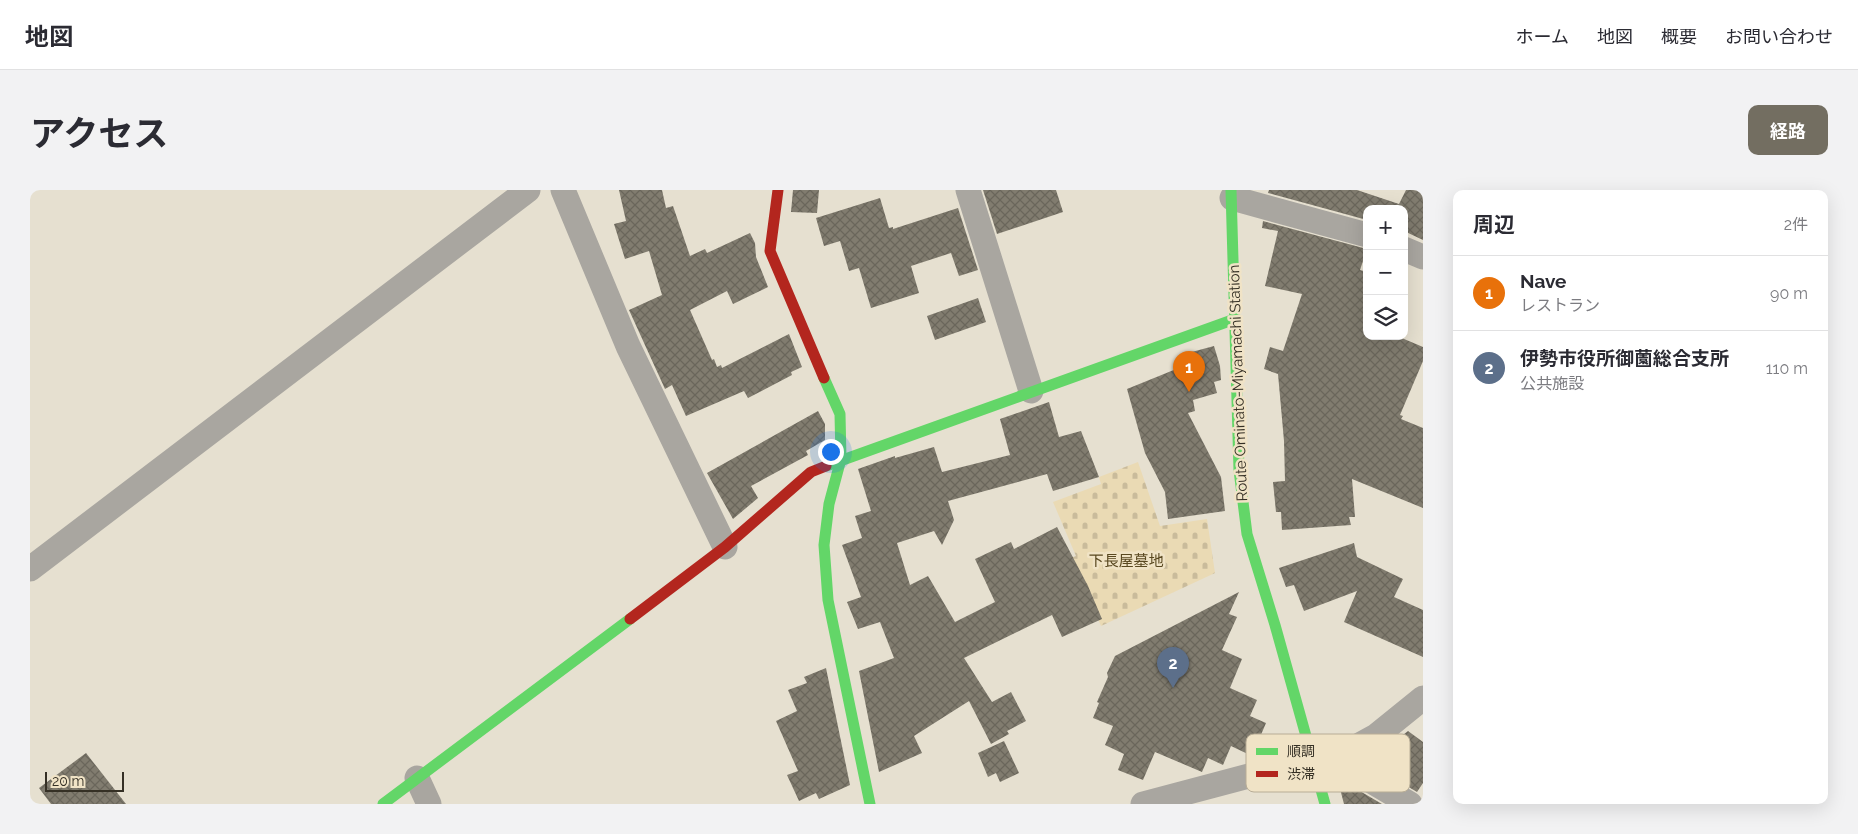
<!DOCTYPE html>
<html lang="ja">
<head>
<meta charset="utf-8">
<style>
  body { margin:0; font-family:Raleway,"Noto Sans JP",sans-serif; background:#f2f2f3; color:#2b2b33 }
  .controls { position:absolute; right:15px; top:15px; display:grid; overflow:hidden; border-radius:10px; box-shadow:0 5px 20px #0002 }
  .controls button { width:45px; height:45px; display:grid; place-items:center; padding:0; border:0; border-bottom:1px solid #e1e1e2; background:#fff; color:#2b2b33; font:25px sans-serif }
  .scale { position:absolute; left:15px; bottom:12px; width:79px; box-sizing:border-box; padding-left:5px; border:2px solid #353025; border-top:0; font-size:14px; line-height:18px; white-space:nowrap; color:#353025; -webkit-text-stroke:4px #f0e3c6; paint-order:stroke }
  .you { position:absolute; left:800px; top:261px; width:18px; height:18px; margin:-12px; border:4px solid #fff; border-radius:50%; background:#1a73e8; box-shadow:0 0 0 8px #1a73e833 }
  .badge { display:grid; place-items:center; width:32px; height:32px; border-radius:50%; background:#736e61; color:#fff; font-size:16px; font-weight:700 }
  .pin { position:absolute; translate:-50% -41px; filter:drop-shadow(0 1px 2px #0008) }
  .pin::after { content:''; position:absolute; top:26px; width:18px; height:15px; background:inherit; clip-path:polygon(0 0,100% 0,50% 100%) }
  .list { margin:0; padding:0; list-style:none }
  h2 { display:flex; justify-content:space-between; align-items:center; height:65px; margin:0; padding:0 20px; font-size:21px }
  h2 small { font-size:16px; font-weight:400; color:#7c7c81 }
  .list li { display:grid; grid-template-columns:32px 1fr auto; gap:15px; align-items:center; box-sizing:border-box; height:75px; padding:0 20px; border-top:1px solid #e1e1e2 }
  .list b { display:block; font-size:19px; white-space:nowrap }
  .list p { margin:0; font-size:16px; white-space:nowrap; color:#7c7c81 }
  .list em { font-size:16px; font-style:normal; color:#7c7c81 }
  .icon { flex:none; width:28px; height:28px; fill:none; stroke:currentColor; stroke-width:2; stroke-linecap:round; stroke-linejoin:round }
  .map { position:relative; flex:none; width:1393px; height:614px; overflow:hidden; border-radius:10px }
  header { display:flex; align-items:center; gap:30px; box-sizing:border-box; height:70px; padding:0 25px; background:#fff; border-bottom:1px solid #e1e1e2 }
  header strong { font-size:24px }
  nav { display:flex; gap:28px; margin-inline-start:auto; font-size:18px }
  .intro { display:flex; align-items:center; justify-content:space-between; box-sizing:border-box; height:120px; padding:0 30px }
  h1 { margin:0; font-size:35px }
  .button { padding:12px 22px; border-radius:10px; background:#736e61; color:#fff; font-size:18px; font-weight:700 }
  main { display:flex; gap:30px; padding:0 30px }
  aside { flex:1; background:#fff; border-radius:10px; box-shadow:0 5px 20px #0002 }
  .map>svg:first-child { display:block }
</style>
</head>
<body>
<header>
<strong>地図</strong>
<nav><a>ホーム</a><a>地図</a><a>概要</a><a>お問い合わせ</a></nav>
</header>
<div class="intro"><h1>アクセス</h1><a class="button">経路</a></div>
<main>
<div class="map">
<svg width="1393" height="614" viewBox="0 0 1393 614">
  <defs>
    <pattern id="cemetery-stones" width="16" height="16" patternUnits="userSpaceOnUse" patternTransform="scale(1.25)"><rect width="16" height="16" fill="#eadab4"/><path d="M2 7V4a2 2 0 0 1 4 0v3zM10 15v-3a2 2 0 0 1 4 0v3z" fill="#c9bb9b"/></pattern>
    <pattern id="building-cross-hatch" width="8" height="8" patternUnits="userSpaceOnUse" patternTransform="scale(1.25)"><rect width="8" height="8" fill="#817c6f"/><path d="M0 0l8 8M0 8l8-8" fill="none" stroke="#6a665b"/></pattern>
  </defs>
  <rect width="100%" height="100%" fill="#e6e0d0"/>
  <polygon fill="url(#cemetery-stones)" points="1108,272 1130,336 1177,329 1185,383 1071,436 1041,368 1046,366 1023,312 1071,294 1069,287"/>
  <g fill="url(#building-cross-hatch)">
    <polygon points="589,0 632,0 636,18 643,16 660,66 675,59 677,63 720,43 725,53 726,67 738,97 703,114 697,101 660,120 682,170 684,169 687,177 691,175 692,178 759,144 772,177 761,182 762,185 718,208 714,201 656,226 642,195 635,199 599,120 632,105 619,61 595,69 584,34 596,31"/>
    <polygon points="763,0 789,0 787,23 761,22"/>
    <polygon points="953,0 1026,0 1033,22 967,44"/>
    <polygon points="1239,0 1327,0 1369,14 1376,0 1393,0 1393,50 1374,41 1374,19 1337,19 1337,30 1238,3"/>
    <polygon points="850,8 859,38 863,37 863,39 928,18 948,80 929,86 921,63 881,76 889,103 841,118 829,78 819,81 810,51 794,56 786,28"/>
    <polygon points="1233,31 1337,59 1330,80 1337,82 1337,146 1367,146 1393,157 1393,171 1370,225 1373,226 1371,229 1393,238 1393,318 1322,289 1325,327 1319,327 1321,335 1252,340 1251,322 1246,322 1243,292 1255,291 1254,251 1248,184 1234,179 1240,157 1253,161 1272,104 1235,96 1248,41 1232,38"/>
    <polygon points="948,108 956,132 905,150 897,126"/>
    <polygon points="1184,156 1190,176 1191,190 1184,192 1187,203 1163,210 1165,221 1158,223 1191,287 1195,321 1138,329 1135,302 1115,263 1097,199 1161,173 1158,163"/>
    <polygon points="1019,212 1029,247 1051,241 1069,287 1023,301 1017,284 918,311 924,330 912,355 904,341 867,353 880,395 898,386 925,432 965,412 945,369 981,352 984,359 1027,337 1058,396 1072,429 1032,447 1022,425 934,468 962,512 981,502 996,531 977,541 979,544 961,554 939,511 884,546 892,563 849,582 829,481 864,468 850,432 828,439 817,412 831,407 812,355 832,348 825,326 841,321 828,279 865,266 865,268 904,257 912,282 980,265 970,229"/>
    <polygon points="788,221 795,234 795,250 776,261 778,265 721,296 728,308 703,329 677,283"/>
    <polygon points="1324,353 1327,367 1373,389 1364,407 1393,420 1393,467 1314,432 1327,401 1274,421 1264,395 1256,397 1249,378"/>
    <polygon points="1209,402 1199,424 1207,427 1192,460 1212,469 1200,498 1227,510 1220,526 1236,533 1222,566 1201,556 1193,575 1178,568 1172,582 1125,562 1113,590 1088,580 1094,564 1075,555 1083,536 1063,528 1069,513 1067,512 1078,487 1077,483 1085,466"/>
    <polygon points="796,478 820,595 789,609 786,603 769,611 757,585 768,581 746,531 767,521 758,500 777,493 774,487"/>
    <polygon points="1378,541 1393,552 1393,593 1387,602 1340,574 1347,562 1355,557 1358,559 1369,548"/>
    <polygon points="974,551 989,583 970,592 966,583 958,587 948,563"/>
    <polygon points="56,563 96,614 21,614 9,598"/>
    <polygon points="1311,590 1352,614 1314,614 1308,591"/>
  </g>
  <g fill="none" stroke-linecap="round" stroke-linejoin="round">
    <g stroke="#a9a6a0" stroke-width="25">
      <polyline points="533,0 598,156 695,357"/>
      <polyline points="938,0 1001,201"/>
      <polyline points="1202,8 1337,45"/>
      <polyline points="1374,59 1393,67"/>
      <polyline points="0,379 498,0"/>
      <polyline points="1304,569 1346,546 1393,508"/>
      <polyline points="387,588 399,614"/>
      <polyline points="1113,614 1283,569 1304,569 1380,614"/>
    </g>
    <g stroke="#63d668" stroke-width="11">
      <polyline points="1201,0 1209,280 1217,344 1245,435 1295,614"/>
      <polyline points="794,188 810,224 811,269 799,314 794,355 798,410 840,614"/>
      <polyline points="796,276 1205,129"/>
      <polyline points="353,614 600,429"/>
    </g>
    <g stroke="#b3261e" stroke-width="11">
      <polyline points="748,0 740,61 794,188"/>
      <polyline points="600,429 695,357 781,282 796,276"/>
    </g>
  </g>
  <g text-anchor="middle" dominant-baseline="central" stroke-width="5" stroke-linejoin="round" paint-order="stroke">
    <g font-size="15" fill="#353025" stroke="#f0e3c6">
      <text transform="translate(1208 193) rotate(-92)">Route Ominato-Miyamachi Station</text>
    </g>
    <g font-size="15" fill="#594820" stroke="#f0e3c6">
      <text x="1096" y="371">下長屋墓地</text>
    </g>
  </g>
  <rect x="1216" y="544" width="164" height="58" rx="8" fill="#f0e3c6" stroke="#b8ad96" stroke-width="1"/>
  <rect x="1226" y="558" width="22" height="7" fill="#63d668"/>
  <rect x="1226" y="581" width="22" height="6" fill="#b3261e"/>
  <g font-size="14" fill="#353025">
    <text x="1257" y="566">順調</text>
    <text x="1257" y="589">渋滞</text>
  </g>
</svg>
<div class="controls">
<button>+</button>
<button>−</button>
<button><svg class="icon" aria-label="layers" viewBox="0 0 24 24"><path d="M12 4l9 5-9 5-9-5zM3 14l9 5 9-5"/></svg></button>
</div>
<div class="scale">20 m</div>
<div class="you"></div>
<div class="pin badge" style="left:1159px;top:202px;background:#e8710a">1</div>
<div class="pin badge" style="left:1143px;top:498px;background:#5c6f8a">2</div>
</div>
<aside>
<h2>周辺<small>2件</small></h2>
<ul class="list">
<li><span class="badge" style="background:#e8710a">1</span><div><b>Nave</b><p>レストラン</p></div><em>90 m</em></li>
<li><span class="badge" style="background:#5c6f8a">2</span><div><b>伊勢市役所御薗総合支所</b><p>公共施設</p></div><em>110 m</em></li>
</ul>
</aside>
</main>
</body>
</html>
